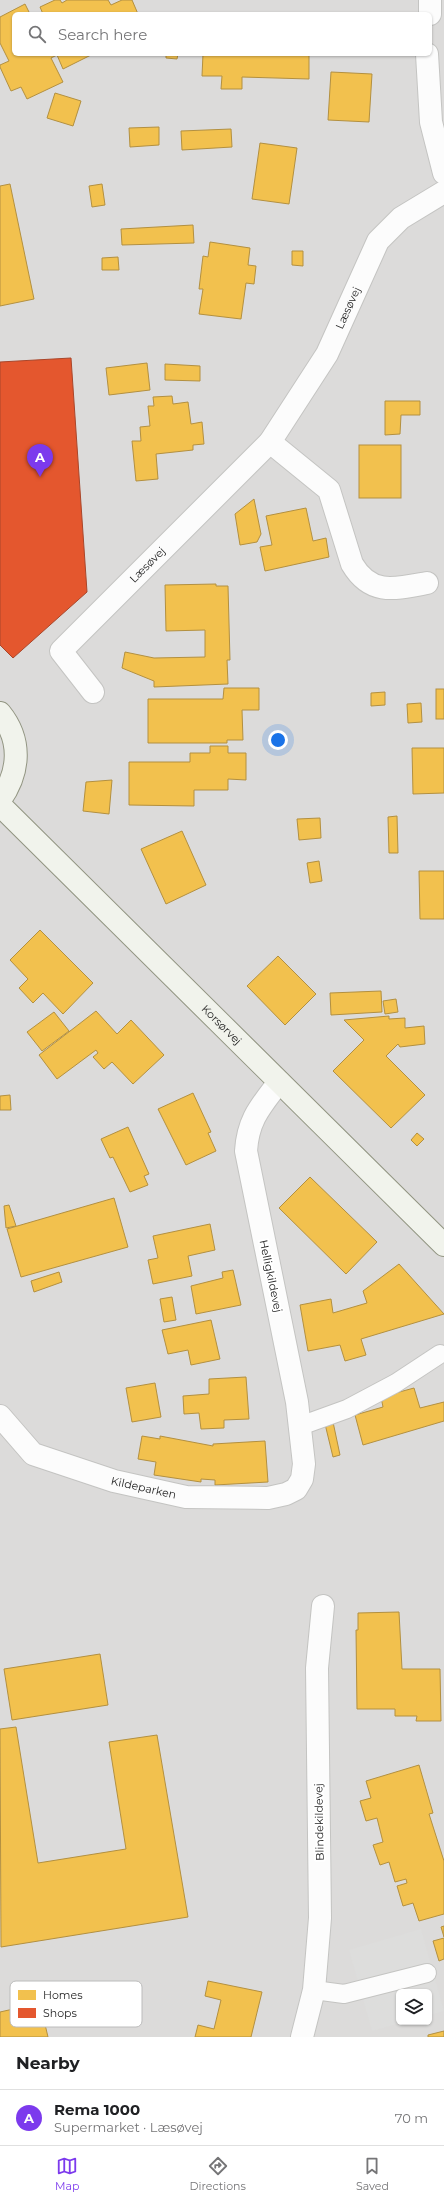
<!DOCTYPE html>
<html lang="en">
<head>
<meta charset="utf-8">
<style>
  body { margin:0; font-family:Montserrat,sans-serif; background:#f6f6f6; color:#202124 }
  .controls { position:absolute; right:12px; bottom:12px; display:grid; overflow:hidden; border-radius:6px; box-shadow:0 1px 3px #0004 }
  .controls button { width:36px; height:36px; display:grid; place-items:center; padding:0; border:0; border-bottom:1px solid #e0e0e0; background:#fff; color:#202124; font:20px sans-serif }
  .you { position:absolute; left:278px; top:740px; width:14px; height:14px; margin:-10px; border:3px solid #fff; border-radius:50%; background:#1a73e8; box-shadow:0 0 0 6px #1a73e833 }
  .badge { display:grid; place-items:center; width:26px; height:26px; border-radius:50%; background:#7c3aed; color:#fff; font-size:13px; font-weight:700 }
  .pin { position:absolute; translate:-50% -33px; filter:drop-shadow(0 1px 2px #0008) }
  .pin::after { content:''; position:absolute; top:21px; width:14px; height:12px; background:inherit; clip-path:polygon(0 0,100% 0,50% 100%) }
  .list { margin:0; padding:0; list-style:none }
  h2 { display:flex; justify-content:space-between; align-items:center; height:52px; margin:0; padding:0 16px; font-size:17px }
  h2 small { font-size:13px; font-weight:400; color:#757577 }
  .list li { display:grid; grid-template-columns:26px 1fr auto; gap:12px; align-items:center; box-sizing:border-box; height:56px; padding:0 16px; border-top:1px solid #e0e0e0 }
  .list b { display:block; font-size:15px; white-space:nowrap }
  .list p { margin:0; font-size:13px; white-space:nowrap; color:#757577 }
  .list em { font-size:13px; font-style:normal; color:#757577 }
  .icon { flex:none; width:22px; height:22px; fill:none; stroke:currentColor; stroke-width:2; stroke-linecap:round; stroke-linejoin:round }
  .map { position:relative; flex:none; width:444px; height:2037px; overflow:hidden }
  .search { position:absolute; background:#fff; box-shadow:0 1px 3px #0004; left:12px; right:12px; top:12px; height:44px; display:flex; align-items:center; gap:10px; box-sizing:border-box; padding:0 14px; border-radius:6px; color:#757577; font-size:15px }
  .sheet { height:108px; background:#fff }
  nav { display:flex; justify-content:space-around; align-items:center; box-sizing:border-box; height:56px; border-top:1px solid #e0e0e0; background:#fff; font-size:11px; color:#757577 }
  nav a { display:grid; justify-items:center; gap:2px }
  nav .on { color:#7c3aed }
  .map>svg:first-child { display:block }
</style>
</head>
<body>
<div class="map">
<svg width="444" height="2037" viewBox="0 0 444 2037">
  <rect width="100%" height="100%" fill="#edece9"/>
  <path fill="#dcdbda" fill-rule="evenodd" d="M0,0H444V2037H0ZM14,14H430V54H14ZM399,1992H429V2022H399Z"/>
  <polygon fill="#dddddc" points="421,1929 444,2011 429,2015 429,1992 399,1992 399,2022 404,2022 372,2031 349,1950"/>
  <g fill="#f2c14e" stroke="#b39040">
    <polygon points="55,0 60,0 62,3 67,0 108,0 111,5 122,0 132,0 138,14 43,14 40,7"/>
    <polygon points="25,4 30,14 14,14 14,54 93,54 63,69 57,55 51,58 63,82 27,99 21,87 11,91 0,67 0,65 9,61 0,43 0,17"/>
    <polygon points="166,54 178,54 177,59 166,58"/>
    <polygon points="203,54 309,54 309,79 242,77 242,89 221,89 222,76 202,76"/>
    <polygon points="331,72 372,74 369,122 328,120"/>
    <polygon points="55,93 81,101 73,126 47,118"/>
    <polygon points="159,127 159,145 130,147 129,128"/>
    <polygon points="231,129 232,147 182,150 181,131"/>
    <polygon points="260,143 297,148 289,204 252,199"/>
    <polygon points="10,184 34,299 0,306 0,186"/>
    <polygon points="102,184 105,205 92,207 89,186"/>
    <polygon points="193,225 194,243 122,245 121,229"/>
    <polygon points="210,242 250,248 248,265 256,266 254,284 246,283 241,319 199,314 203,289 199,289 203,256 208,257"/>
    <polygon points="292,251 303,251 303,266 292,265"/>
    <polygon points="118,257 119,270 102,270 102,258"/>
    <polygon points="147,363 150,390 109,395 106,368"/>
    <polygon points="165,364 200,366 200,381 165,380"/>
    <polygon points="172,396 173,404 188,402 191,424 202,422 204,444 193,445 193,450 156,454 158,479 136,481 132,441 141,441 140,427 150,426 148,406 154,406 153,397"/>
    <polygon points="385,401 420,401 420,415 401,415 400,434 385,435"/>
    <rect x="359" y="445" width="42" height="53"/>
    <polygon points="254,499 261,534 257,542 240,545 235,514"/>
    <polygon points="306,508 313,541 326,538 329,557 265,571 260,547 272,545 266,516"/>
    <polygon points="216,584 216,586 228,586 230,660 227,660 228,684 154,687 154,681 122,668 125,652 154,658 205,657 205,630 166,631 165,585"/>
    <polygon points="224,688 259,688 259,710 242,710 243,740 227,740 227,743 148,743 148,699 223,699"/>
    <rect x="436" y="689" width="8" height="30"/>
    <polygon points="385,692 385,705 371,706 371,693"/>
    <polygon points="421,703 422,722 408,723 407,704"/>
    <polygon points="210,746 228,746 228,753 246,753 246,780 228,779 228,790 194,790 194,806 129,805 129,762 190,762 190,753 210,753"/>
    <polygon points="412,748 444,748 444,793 413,794"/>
    <polygon points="112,780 109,814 83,811 86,782"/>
    <polygon points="397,816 398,853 389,853 388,817"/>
    <polygon points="320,818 321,838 299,840 297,819"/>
    <polygon points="182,831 206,885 166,904 141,849"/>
    <polygon points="319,861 322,881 310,883 307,863"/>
    <polygon points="419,871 444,871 444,919 420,919"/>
    <polygon points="40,930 93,983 63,1014 43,993 33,1003 19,988 28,979 10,960"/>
    <polygon points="278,956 316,994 285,1025 247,986"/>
    <polygon points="381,991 382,1012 331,1015 330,993"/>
    <polygon points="396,999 398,1012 385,1014 383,1001"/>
    <polygon points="96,1011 117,1034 131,1020 164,1055 133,1084 112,1062 104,1069 93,1057 98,1053 96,1050 57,1079 39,1055"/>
    <polygon points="54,1012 69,1031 42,1051 27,1032"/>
    <polygon points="389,1016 389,1019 405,1018 405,1028 424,1026 425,1044 400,1047 398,1044 386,1056 425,1095 391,1128 333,1071 364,1040 344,1020"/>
    <polygon points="193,1093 211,1132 208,1133 216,1151 186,1165 158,1109"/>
    <polygon points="10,1095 11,1110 0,1110 0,1096"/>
    <polygon points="128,1127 149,1174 144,1176 148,1185 130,1192 113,1157 110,1158 101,1139"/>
    <polygon points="417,1133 424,1139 417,1146 411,1140"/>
    <polygon points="310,1177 377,1242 346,1274 279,1208"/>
    <polygon points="114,1198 128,1247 21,1277 7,1229"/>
    <polygon points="9,1205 16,1226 6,1228 4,1206"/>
    <polygon points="210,1224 215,1250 188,1256 192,1276 153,1284 148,1260 158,1258 153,1236"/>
    <polygon points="399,1264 444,1314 361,1339 366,1355 345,1361 340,1345 308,1351 300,1305 331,1299 333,1313 367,1303 363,1291"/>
    <polygon points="233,1270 241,1305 196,1314 191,1286 223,1278 222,1272"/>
    <polygon points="59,1272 62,1282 34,1292 31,1281"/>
    <polygon points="172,1297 176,1320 164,1322 160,1299"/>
    <polygon points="211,1320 220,1359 191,1365 188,1350 168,1354 162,1330"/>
    <polygon points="246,1377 249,1419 224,1420 224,1428 201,1429 199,1413 184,1414 183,1396 209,1394 209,1379"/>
    <polygon points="155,1383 161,1417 132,1422 126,1388"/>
    <polygon points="414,1388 420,1408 444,1402 444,1421 363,1445 355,1415 383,1407 381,1397"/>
    <polygon points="333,1422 340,1455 333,1457 325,1424"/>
    <polygon points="142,1436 160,1439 160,1436 213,1446 213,1444 265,1441 268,1482 215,1485 215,1480 201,1479 201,1482 154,1475 156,1462 138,1459"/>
    <polygon points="399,1612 402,1669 440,1669 441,1721 416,1721 417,1716 395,1716 395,1709 357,1709 356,1630 358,1630 358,1613"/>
    <polygon points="100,1654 108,1705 12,1720 4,1669"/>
    <polygon points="16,1727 38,1863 126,1849 109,1742 157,1735 188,1917 1,1947 0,1729"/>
    <polygon points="419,1765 433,1813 429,1814 444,1861 444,1914 419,1921 413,1903 403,1906 397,1886 407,1883 406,1879 395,1882 389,1862 380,1865 373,1845 383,1842 377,1818 366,1821 360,1801 371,1798 366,1781"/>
    <polygon points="444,1926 444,1937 441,1927"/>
    <polygon points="444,1938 444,1959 439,1961 433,1941"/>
    <polygon points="208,1981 262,1992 251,2037 195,2037 198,2025 214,2029 221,2000 205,1996"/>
    <polygon points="40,2003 48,2037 0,2037 0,2012"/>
    <polygon points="444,2031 444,2037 428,2037 428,2035"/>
  </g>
  <polygon fill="#e4572e" stroke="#a9462a" points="71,358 87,592 13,658 0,645 0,362"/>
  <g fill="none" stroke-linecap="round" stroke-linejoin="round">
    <g stroke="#c4c4c2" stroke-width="20">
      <g id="lane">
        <polyline points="300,1426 347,1409 396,1383 440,1354"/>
        <polyline points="314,1990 344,1994 427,1973"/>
      </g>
    </g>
    <g stroke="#c4c4c2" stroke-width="24">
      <g id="street">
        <polyline points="430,14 430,0"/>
        <polyline points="427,54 431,122 444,173"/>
        <path d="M270,442L329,490L352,564C371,596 395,589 427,583"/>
        <path id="s1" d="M93,692L61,651L270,442L327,354L378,241L401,218L444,192"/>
        <path id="s2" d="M0,1416L33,1454L114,1481L186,1497L268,1498L286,1494L296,1489L302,1479L304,1464L297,1402L246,1151C248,1119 261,1106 279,1082"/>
        <polyline points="302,2037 314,1990 320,1918 317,1668 323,1606"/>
      </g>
    </g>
    <g stroke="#929582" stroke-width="24">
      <g id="secondary">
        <path d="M0,713C22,740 20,772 0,800"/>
        <path id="s3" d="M0,805L444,1245"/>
      </g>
    </g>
    <use href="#lane" stroke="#fcfcfc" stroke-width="18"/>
    <use href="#street" stroke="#fcfcfc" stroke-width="22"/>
    <use href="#secondary" stroke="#f1f3ec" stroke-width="22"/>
  </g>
  <g text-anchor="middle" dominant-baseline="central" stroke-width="4" stroke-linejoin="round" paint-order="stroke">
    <g font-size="11" fill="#1f1f1f" stroke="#fff">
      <text stroke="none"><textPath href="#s1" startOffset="503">Læsøvej</textPath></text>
      <text stroke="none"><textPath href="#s1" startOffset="174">Læsøvej</textPath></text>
      <text stroke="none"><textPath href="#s3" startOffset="312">Korsørvej</textPath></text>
      <text transform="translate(271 1276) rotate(78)">Helligkildevej</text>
      <text stroke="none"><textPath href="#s2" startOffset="166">Kildeparken</textPath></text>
      <text transform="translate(319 1822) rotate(-91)">Blindekildevej</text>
    </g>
  </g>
  <rect x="10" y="1981" width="132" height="46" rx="6" fill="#fff" stroke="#bcbcbc" stroke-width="1"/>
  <rect x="18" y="1990" width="18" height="10" fill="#f2c14e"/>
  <rect x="18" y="2008" width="18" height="10" fill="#e4572e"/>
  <g font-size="11" fill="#1f1f1f">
    <text x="43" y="1999">Homes</text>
    <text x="43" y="2017">Shops</text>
  </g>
</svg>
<div class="controls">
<button><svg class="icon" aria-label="layers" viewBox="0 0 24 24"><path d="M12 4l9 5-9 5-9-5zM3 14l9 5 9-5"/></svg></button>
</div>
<div class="you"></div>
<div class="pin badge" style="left:40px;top:477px">A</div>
<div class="search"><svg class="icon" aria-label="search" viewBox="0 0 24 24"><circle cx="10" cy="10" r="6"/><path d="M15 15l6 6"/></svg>Search here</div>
</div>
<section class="sheet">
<h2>Nearby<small></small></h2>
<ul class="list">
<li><span class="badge">A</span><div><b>Rema 1000</b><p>Supermarket · Læsøvej</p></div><em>70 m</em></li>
</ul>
</section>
<nav>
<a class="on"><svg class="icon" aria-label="map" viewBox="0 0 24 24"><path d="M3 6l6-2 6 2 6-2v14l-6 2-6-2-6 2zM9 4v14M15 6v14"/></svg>Map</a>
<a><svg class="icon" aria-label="directions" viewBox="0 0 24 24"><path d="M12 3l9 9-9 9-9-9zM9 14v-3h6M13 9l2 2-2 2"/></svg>Directions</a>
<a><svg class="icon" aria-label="saved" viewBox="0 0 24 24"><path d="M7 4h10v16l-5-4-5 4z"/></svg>Saved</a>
</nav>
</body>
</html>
